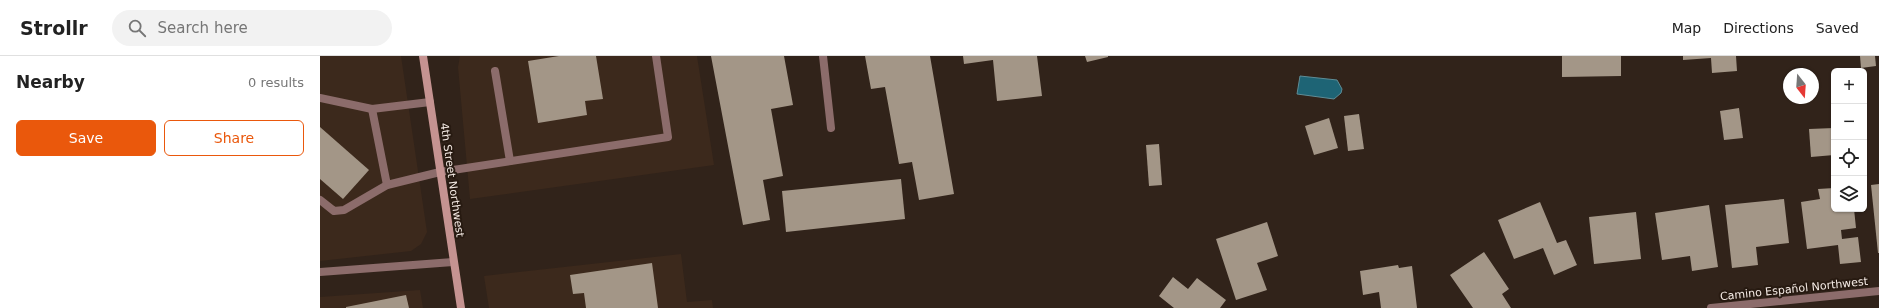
<!DOCTYPE html>
<html lang="en">
<head>
<meta charset="utf-8">
<style>
  body { margin:0; font-family:"DejaVu Sans",sans-serif; background:#f2f2f2; color:#222 }
  .controls { position:absolute; right:12px; top:12px; display:grid; overflow:hidden; border-radius:6px; box-shadow:0 1px 3px #0004 }
  .controls button { width:36px; height:36px; display:grid; place-items:center; padding:0; border:0; border-bottom:1px solid #e0e0e0; background:#fff; color:#222; font:20px sans-serif }
  .compass { position:absolute; left:1463px; top:12px; width:36px; height:36px; border-radius:50%; background:#fff; box-shadow:0 1px 3px #0004; rotate:163deg }
  .list { margin:0; padding:0; list-style:none }
  h2 { display:flex; justify-content:space-between; align-items:center; height:52px; margin:0; padding:0 16px; font-size:17px }
  h2 small { font-size:13px; font-weight:400; color:#767676 }
  .actions { display:flex; gap:8px; padding:12px 16px }
  .actions a { flex:1; padding:9px 0; border:1px solid #ea580c; border-radius:6px; text-align:center; font-size:14px; color:#ea580c }
  .actions .main { background:#ea580c; color:#fff }
  .icon { flex:none; width:22px; height:22px; fill:none; stroke:currentColor; stroke-width:2; stroke-linecap:round; stroke-linejoin:round }
  .map { position:relative; flex:none; width:1559px; height:252px; overflow:hidden }
  header { display:flex; align-items:center; gap:24px; box-sizing:border-box; height:56px; padding:0 20px; background:#fff; border-bottom:1px solid #e0e0e0 }
  header strong { font-size:19px }
  nav { display:flex; gap:22px; margin-inline-start:auto; font-size:14px }
  .search { width:280px; height:36px; background:#f2f2f2; display:flex; align-items:center; gap:10px; box-sizing:border-box; padding:0 14px; border-radius:22px; color:#767676; font-size:15px }
  main { display:flex }
  aside { flex:1; background:#fff }
  .map>svg:first-child { display:block }
</style>
</head>
<body>
<header>
<strong>Strollr</strong>
<div class="search"><svg class="icon" aria-label="search" viewBox="0 0 24 24"><circle cx="10" cy="10" r="6"/><path d="M15 15l6 6"/></svg>Search here</div>
<nav><a>Map</a><a>Directions</a><a>Saved</a></nav>
</header>
<main>
<aside>
<h2>Nearby<small>0 results</small></h2>
<ul class="list">
</ul>
<div class="actions"><a class="main">Save</a><a>Share</a></div>
</aside>
<div class="map">
<svg width="1559" height="252" viewBox="0 0 1559 252">
  <rect width="100%" height="100%" fill="#31231a"/>
  <g fill="#3c291c">
    <polygon points="0,0 81,0 107,176 101,188 91,195 0,205"/>
    <polygon points="140,0 377,0 394,109 150,143 138,11"/>
    <polygon points="361,198 367,246 392,244 393,252 169,252 164,220"/>
    <polygon points="100,234 103,252 0,252 0,241"/>
  </g>
  <polygon fill="#1e6475" stroke="#5e8c96" points="980,20 1017,24 1022,33 1021,37 1014,43 977,38"/>
  <g fill="#a39687">
    <polygon points="239,0 276,0 283,43 265,45 267,59 218,67 208,5"/>
    <polygon points="391,0 464,0 473,49 451,53 463,120 443,124 450,164 423,169"/>
    <polygon points="545,0 610,0 634,138 599,144 592,106 579,108 565,31 551,33"/>
    <polygon points="643,0 717,0 722,40 677,45 673,4 644,8"/>
    <polygon points="765,0 788,0 788,1 767,6"/>
    <polygon points="1242,0 1301,0 1301,20 1242,21"/>
    <polygon points="1363,0 1416,0 1417,15 1392,17 1391,2 1363,4"/>
    <polygon points="1540,0 1555,0 1556,10 1541,12"/>
    <polygon points="1419,52 1423,82 1404,84 1400,55"/>
    <polygon points="1039,58 1044,93 1028,95 1024,60"/>
    <polygon points="1009,62 1018,92 994,99 985,70"/>
    <polygon points="0,71 49,114 23,143 0,123"/>
    <polygon points="1514,72 1514,99 1491,101 1489,73"/>
    <polygon points="839,88 842,129 829,130 826,89"/>
    <polygon points="581,123 585,163 466,176 462,135"/>
    <polygon points="1559,128 1559,197 1558,197 1551,129"/>
    <polygon points="1514,132 1514,153 1534,153 1536,172 1521,174 1522,183 1538,181 1541,206 1520,208 1518,189 1487,193 1481,146 1500,143 1498,133"/>
    <polygon points="1464,143 1469,187 1436,191 1438,209 1412,212 1405,149"/>
    <polygon points="1220,146 1237,187 1246,184 1257,209 1234,219 1223,192 1194,203 1178,164"/>
    <polygon points="1389,149 1398,211 1372,215 1370,200 1342,204 1335,157"/>
    <polygon points="1316,156 1321,203 1274,208 1269,161"/>
    <polygon points="947,166 958,200 937,207 947,234 916,244 896,183"/>
    <polygon points="1164,196 1189,233 1182,238 1191,252 1153,252 1130,219"/>
    <polygon points="332,207 338,252 266,252 264,237 253,238 250,219"/>
    <polygon points="1078,209 1079,212 1092,210 1097,252 1061,252 1059,236 1043,239 1040,215"/>
    <polygon points="853,221 868,233 877,222 906,244 900,252 854,252 839,240"/>
    <polygon points="86,239 89,252 26,252 26,251"/>
  </g>
  <g fill="none" stroke-linecap="round" stroke-linejoin="round">
    <g stroke="#8c6c6b" stroke-width="8">
      <polyline points="175,15 190,105"/>
      <polyline points="0,42 52,53 110,46"/>
      <polyline points="52,53 67,129"/>
      <polyline points="0,144 14,155 24,154 67,129 120,116 348,81 336,0"/>
    </g>
    <g stroke="#8c6c6b" stroke-width="8">
      <polyline points="503,0 511,72"/>
      <polyline points="0,216 133,206"/>
      <polyline points="1391,252 1559,235"/>
    </g>
    <polyline stroke="#c59391" stroke-width="8" points="103,0 141,252"/>
  </g>
  <g text-anchor="middle" dominant-baseline="central" stroke-width="4" stroke-linejoin="round" paint-order="stroke">
    <g font-size="11" fill="#f4eae4" stroke="#271a11">
      <text transform="translate(132 124) rotate(82)">4th Street Northwest</text>
      <text transform="translate(1474 233) rotate(-6)">Camino Español Northwest</text>
    </g>
  </g>
</svg>
<div class="controls">
<button>+</button>
<button>−</button>
<button><svg class="icon" aria-label="locate" viewBox="0 0 24 24"><circle cx="12" cy="12" r="6"/><path d="M12 2v4M12 18v4M2 12h4M18 12h4"/></svg></button>
<button><svg class="icon" aria-label="layers" viewBox="0 0 24 24"><path d="M12 4l9 5-9 5-9-5zM3 14l9 5 9-5"/></svg></button>
</div>
<svg class="compass" viewBox="-18 -18 36 36"><path d="M0-13l5 13h-10z" fill="#e53935"/><path d="M0 13l5-13h-10z" fill="#767676"/></svg>
</div>
</main>
</body>
</html>
